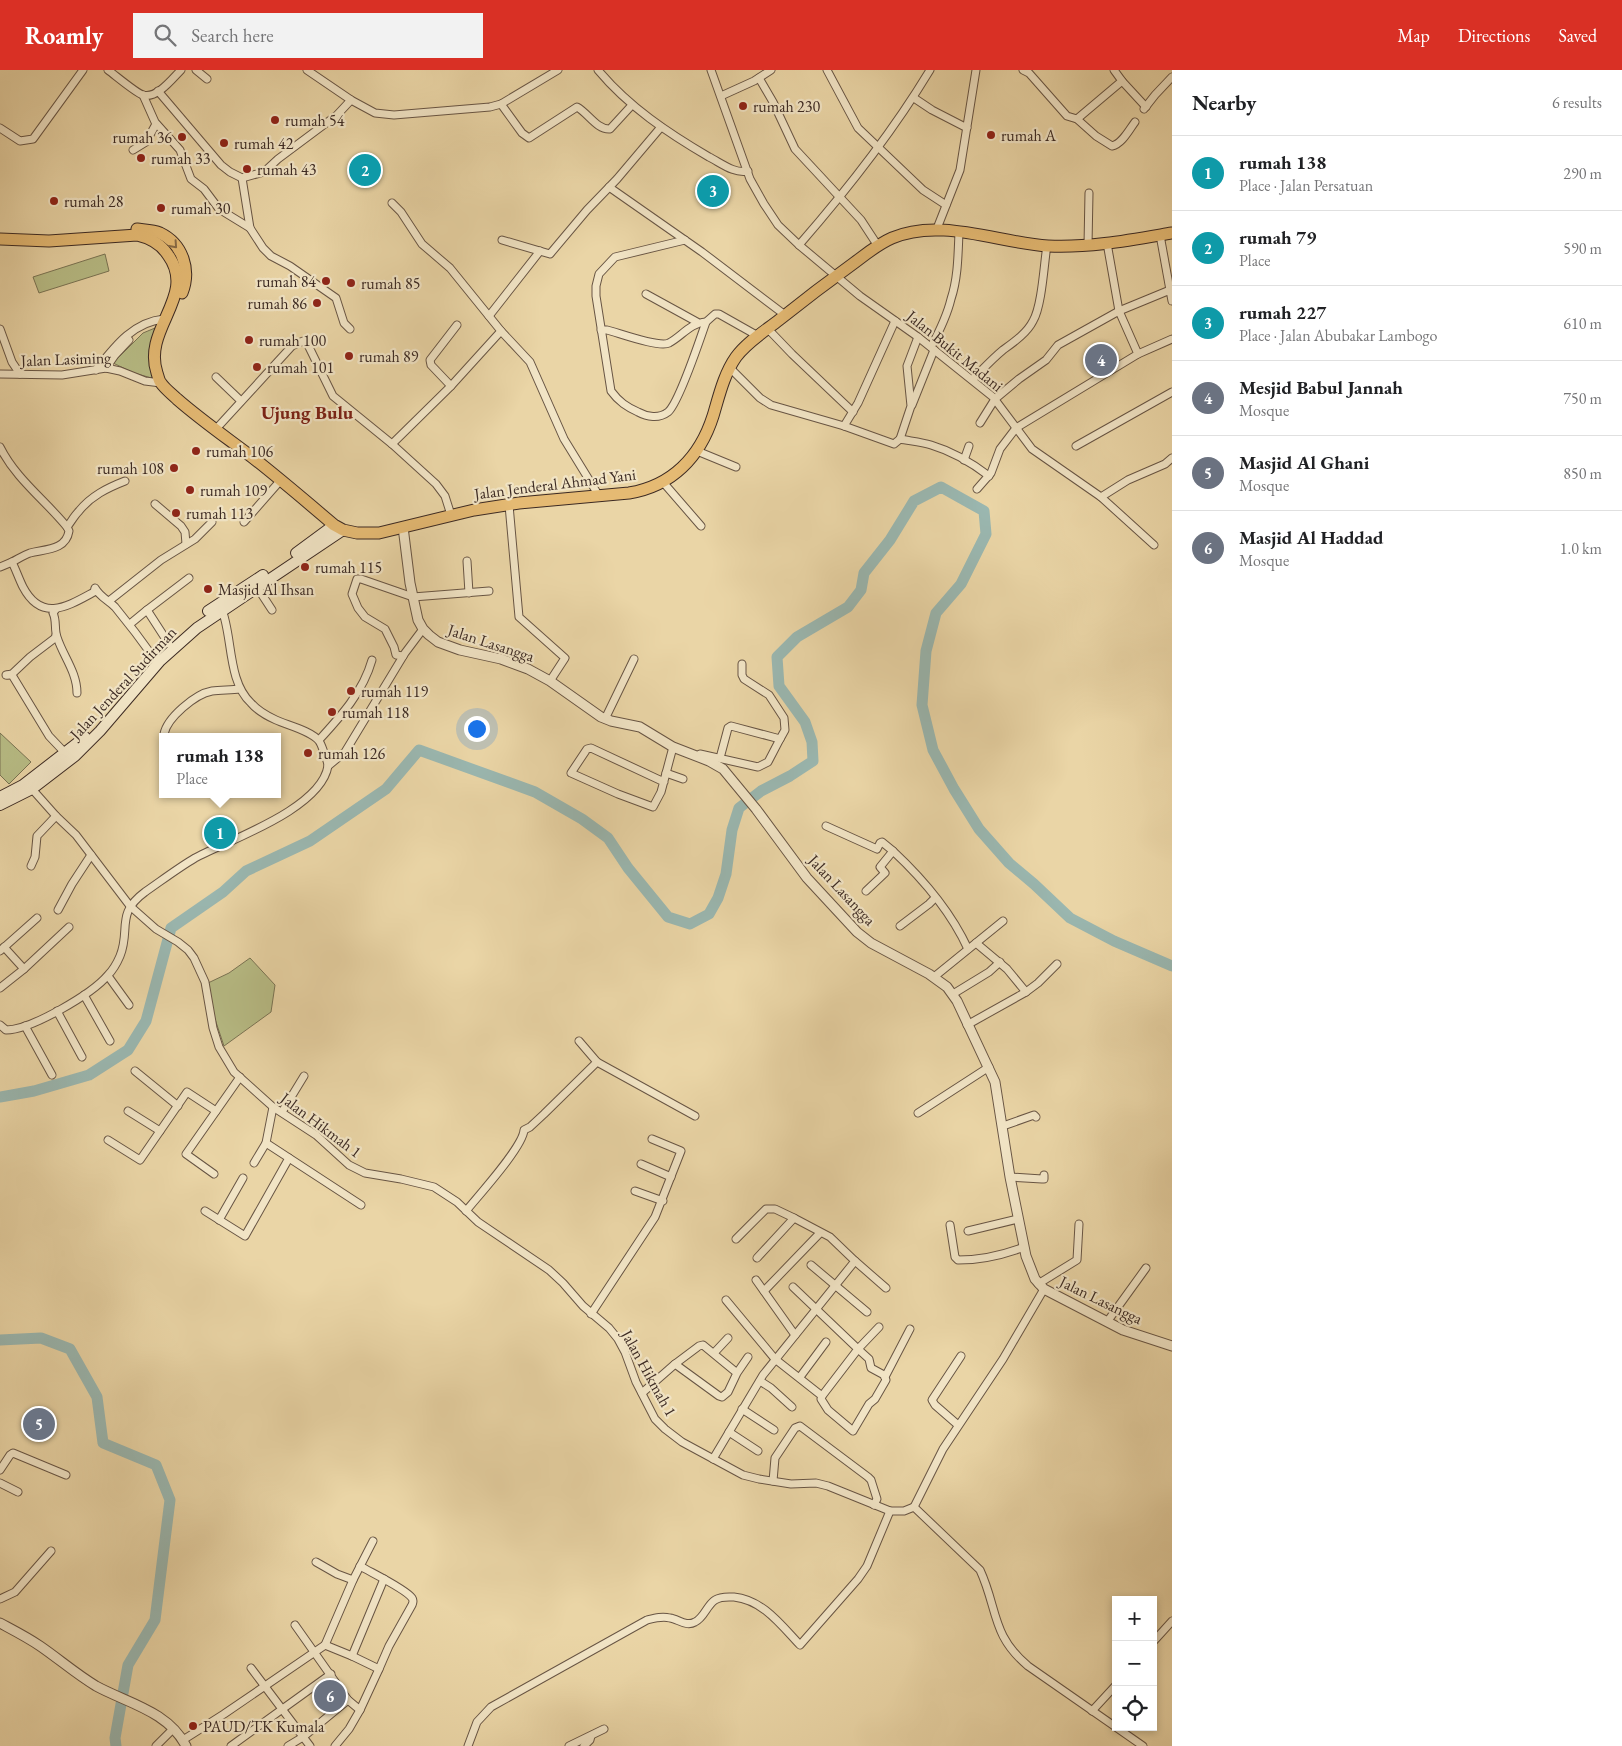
<!DOCTYPE html>
<html lang="en">
<head>
<meta charset="utf-8">
<style>
  body { margin:0; font-family:"EB Garamond",serif; background:#f2f2f2; color:#202124 }
  .controls { position:absolute; right:15px; bottom:15px; display:grid; overflow:hidden; border-radius:0px; box-shadow:0 2px 8px #0003 }
  .controls button { width:45px; height:45px; display:grid; place-items:center; padding:0; border:0; border-bottom:1px solid #e0e0e0; background:#fff; color:#202124; font:25px sans-serif }
  .you { position:absolute; left:476px; top:658px; width:18px; height:18px; margin:-12px; border:4px solid #fff; border-radius:50%; background:#1a73e8; box-shadow:0 0 0 8px #1a73e833 }
  .badge { display:grid; place-items:center; width:32px; height:32px; border-radius:50%; background:#d93025; color:#fff; font-size:16px; font-weight:700 }
  .pin { position:absolute; translate:-50% -50%; border:2px solid #fff; box-shadow:0 1px 5px #0006 }
  .popup { position:absolute; left:159px; top:663px; width:122px; height:65px; box-sizing:border-box; display:grid; place-content:center; border-radius:0px; background:#fff; filter:drop-shadow(0 1px 4px #0005); font-size:16px; white-space:nowrap; color:#757577 }
  .popup b { font-size:19px; color:#202124 }
  .popup::after { content:''; position:absolute; left:50%; top:100%; margin-left:-10px; border:10px solid transparent; border-top-color:#fff }
  .list { margin:0; padding:0; list-style:none }
  h2 { display:flex; justify-content:space-between; align-items:center; height:65px; margin:0; padding:0 20px; font-size:21px }
  h2 small { font-size:16px; font-weight:400; color:#757577 }
  .list li { display:grid; grid-template-columns:32px 1fr auto; gap:15px; align-items:center; box-sizing:border-box; height:75px; padding:0 20px; border-top:1px solid #e0e0e0 }
  .list b { display:block; font-size:19px; white-space:nowrap }
  .list p { margin:0; font-size:16px; white-space:nowrap; color:#757577 }
  .list em { font-size:16px; font-style:normal; color:#757577 }
  .icon { flex:none; width:28px; height:28px; fill:none; stroke:currentColor; stroke-width:2; stroke-linecap:round; stroke-linejoin:round }
  .map { position:relative; flex:none; width:1172px; height:1676px; overflow:hidden }
  header { display:flex; align-items:center; gap:30px; box-sizing:border-box; height:70px; padding:0 25px; background:#d93025; color:#fff }
  header strong { font-size:24px }
  nav { display:flex; gap:28px; margin-inline-start:auto; font-size:18px }
  .search { width:350px; height:45px; background:#f2f2f2; display:flex; align-items:center; gap:12px; box-sizing:border-box; padding:0 18px; border-radius:0px; color:#757577; font-size:19px }
  main { display:flex }
  aside { flex:1; background:#fff }
  .map>svg:first-child { display:block }
</style>
</head>
<body>
<header>
<strong>Roamly</strong>
<div class="search"><svg class="icon" aria-label="search" viewBox="0 0 24 24"><circle cx="10" cy="10" r="6"/><path d="M15 15l6 6"/></svg>Search here</div>
<nav><a>Map</a><a>Directions</a><a>Saved</a></nav>
</header>
<main>
<div class="map">
<svg width="1172" height="1676" viewBox="0 0 1172 1676">
  <rect width="100%" height="100%" fill="#ead5a6"/>
  <filter id="stains"><feTurbulence type="fractalNoise" baseFrequency=".004" numOctaves="4"/><feColorMatrix values="0 0 0 0 .2 0 0 0 0 .09 0 0 0 0 .02 0 0 0 .5 -.17"/></filter>
  <radialGradient id="worn" r=".72"><stop offset=".6" stop-color="#630" stop-opacity="0"/><stop offset="1" stop-color="#630" stop-opacity=".3"/></radialGradient>
  <g fill="#b8bd86" stroke="#7a7454">
    <polygon points="105,184 109,201 39,223 33,207"/>
    <polygon points="155,258 151,273 155,309 134,303 113,293 143,263"/>
    <polygon points="0,663 31,692 9,714 0,705"/>
    <polygon points="250,888 275,915 271,942 224,976 213,943 208,913 229,903"/>
  </g>
  <g fill="none" stroke-linecap="round" stroke-linejoin="round">
    <g stroke="#9ab7b0" stroke-width="11">
      <polyline points="0,1027 34,1021 89,1005 128,980 146,951 171,858 223,822 246,801 310,771 386,719 419,680 535,722 582,749 608,768 628,798 668,847 690,854 709,844 718,828 726,804 732,760 739,738 761,721 790,706 813,691 812,672 805,652 779,616 777,587 797,567 848,537 861,520 864,503 890,470 914,431 941,417 984,441 986,464 961,514 936,543 926,581 922,635 933,680 954,719 979,759 1009,793 1034,814 1070,848 1114,871 1172,896"/>
      <polyline points="0,1270 41,1268 70,1279 97,1327 103,1373 156,1395 170,1430 155,1550 128,1595 115,1668 116,1676"/>
    </g>
    <g stroke="#685544" stroke-width="9">
      <g id="minor">
        <path d="M108,0C115,5 136,23 143,25C157,29 172,9 181,0"/>
        <polyline points="196,0 207,9"/>
        <polyline points="307,0 351,30 375,43 394,45 490,37 501,34 558,0"/>
        <path d="M598,0C629,37 668,63 709,87C721,93 734,104 748,101"/>
        <polyline points="711,0 750,109 764,134 778,155 799,175 860,226 918,267 993,327 1032,379 1101,427 1128,410 1165,394 1172,388"/>
        <polyline points="827,0 858,58 923,120 946,135"/>
        <path d="M1023,0L1029,3L1067,46L1077,49L1096,66L1112,76C1122,74 1129,60 1135,52"/>
        <polyline points="759,8 773,32 795,79 861,150 878,176"/>
        <polyline points="1122,11 1146,37"/>
        <polyline points="158,21 221,95 230,102 242,108 264,102 278,89 337,45 351,30"/>
        <polyline points="143,25 155,52 180,80 191,109 204,119 219,139 250,158"/>
        <polyline points="721,26 754,11 771,0"/>
        <polyline points="914,28 932,40 967,58"/>
        <path d="M501,34L522,63L529,68L577,37C588,43 597,60 610,59L632,35"/>
        <polyline points="1144,39 1155,25 1172,7"/>
        <polyline points="1077,49 1122,11 1114,0"/>
        <polyline points="0,58 20,71 33,69 83,0"/>
        <polyline points="133,80 146,72 156,54"/>
        <polyline points="242,108 250,158 263,178 271,186 290,196 336,228 344,253 350,259"/>
        <polyline points="609,117 702,182 785,245"/>
        <polyline points="936,161 960,100 976,0"/>
        <polyline points="1160,165 1170,220"/>
        <polyline points="502,170 550,184 587,140 617,109 661,57"/>
        <path d="M685,170L615,187L599,204L596,216V226L611,321C619,332 627,337 638,342C647,347 659,349 668,342C679,333 700,269 706,252"/>
        <path d="M799,175C847,120 892,63 930,0"/>
        <polyline points="1088,175 1089,123"/>
        <polyline points="646,224 697,252"/>
        <polyline points="489,246 540,181"/>
        <polyline points="0,259 12,292 20,304"/>
        <polyline points="768,259 792,284 853,342"/>
        <path d="M601,260H607C619,263 659,278 669,273C682,266 690,253 706,252L715,244H719L758,266"/>
        <polyline points="501,261 530,292 564,369 599,426"/>
        <path d="M931,277C939,262 947,246 951,229C958,208 958,185 959,162"/>
        <polyline points="1138,284 1172,269"/>
        <polyline points="106,298 115,285 129,270"/>
        <polyline points="730,298 760,328 771,335 844,356 894,374 900,369 911,336 907,296 918,267"/>
        <path d="M96,300C115,276 133,252 164,249"/>
        <polyline points="0,304 62,305 106,298 120,301 145,311 161,313"/>
        <polyline points="216,307 241,331"/>
        <path d="M973,309C983,299 992,289 1003,280C1014,272 1027,263 1033,251C1042,236 1044,194 1047,175"/>
        <polyline points="451,316 431,295 430,290 457,255"/>
        <polyline points="912,335 934,280"/>
        <polyline points="980,353 995,329 1019,309 1046,290 1058,275 1119,241 1170,220 1172,231"/>
        <polyline points="844,356 858,333 895,251"/>
        <polyline points="216,359 292,276 303,271 308,275 333,326 392,374 436,414 445,426 451,445"/>
        <path d="M900,369C910,371 921,372 931,375C951,381 972,393 989,406"/>
        <polyline points="392,374 451,316 501,261 450,198 422,174 401,142 392,133"/>
        <polyline points="1076,376 1172,322"/>
        <path d="M0,377C16,409 45,430 67,457C71,452 74,446 79,441C91,426 107,418 125,411"/>
        <polyline points="697,381 736,397"/>
        <polyline points="964,390 969,376"/>
        <polyline points="662,411 701,456"/>
        <polyline points="977,419 991,403 1000,379 1016,358 1138,284 1119,241 1107,173"/>
        <polyline points="1101,427 1154,475"/>
        <polyline points="155,434 181,456 185,462 186,474"/>
        <polyline points="509,435 519,547 565,588 550,611"/>
        <polyline points="244,452 280,411"/>
        <polyline points="467,491 469,523"/>
        <path d="M12,492C18,489 24,485 30,483C46,479 66,480 69,461L67,457"/>
        <path d="M0,497L12,492C16,500 19,509 23,517C42,553 68,536 94,522L95,518C100,527 108,530 115,537C129,554 142,571 154,588"/>
        <polyline points="257,517 272,540"/>
        <polyline points="109,531 161,490 195,469 212,452"/>
        <path d="M56,539L53,543C57,551 54,559 57,567C63,586 77,602 77,623"/>
        <polyline points="147,540 189,508"/>
        <polyline points="130,554 147,540 169,574"/>
        <polyline points="403,586 396,585 394,577 385,559 365,547 358,538 352,524 357,509 361,509 413,527 489,521"/>
        <polyline points="742,594 742,605 744,609 769,625 784,648 785,660 780,669"/>
        <polyline points="6,605 12,605 49,666 68,686"/>
        <polyline points="7,605 12,604 30,587 55,568 56,565"/>
        <polyline points="605,649 634,589"/>
        <path d="M164,664C167,648 195,624 212,621C221,620 231,620 240,619"/>
        <path d="M319,670C341,646 363,622 372,590"/>
        <polyline points="700,684 758,697 768,692 780,669 731,656 728,658 720,688"/>
        <polyline points="328,696 345,682 405,583 423,559"/>
        <polyline points="666,703 683,709"/>
        <polyline points="664,712 591,678 587,679 571,703 618,724 653,737 661,722 673,677"/>
        <path d="M32,719L56,746L76,765L130,836L156,859L178,872L188,880L194,888L205,912L213,958L219,977L234,1002L273,1037L316,1065L349,1095L365,1103L401,1109L434,1117L457,1132L478,1152L549,1200L563,1213L583,1236L609,1258L618,1269L625,1282L636,1312L655,1349L665,1359L682,1372L743,1405L759,1409L791,1414L816,1413L828,1416L890,1441H904L914,1437L980,1500C998,1539 991,1565 1028,1596L1143,1676"/>
        <polyline points="826,756 877,779 880,773 882,772 893,781"/>
        <polyline points="31,796 35,787 37,766 56,746"/>
        <path d="M866,821L885,803L880,797L893,781C923,809 951,842 968,879"/>
        <polyline points="58,840 72,814 91,785"/>
        <polyline points="900,856 929,834 935,828"/>
        <polyline points="976,873 1007,899 1026,922"/>
        <polyline points="4,877 24,899"/>
        <polyline points="0,881 37,848"/>
        <polyline points="108,906 129,935"/>
        <polyline points="934,907 1003,851"/>
        <polyline points="0,918 24,899 69,857"/>
        <polyline points="953,924 989,902 1000,892"/>
        <polyline points="84,925 110,971"/>
        <polyline points="57,941 82,987"/>
        <path d="M0,955L6,960C31,960 92,924 108,905C113,900 117,893 120,886C131,859 115,844 145,822C161,811 178,798 195,788C229,770 321,739 328,696C328,692 326,689 325,685C323,681 322,675 319,671C312,661 287,655 276,650C267,646 257,640 251,633C227,611 233,565 221,537"/>
        <polyline points="967,955 1026,922 1038,913 1057,894"/>
        <polyline points="25,956 52,1005"/>
        <polyline points="579,971 597,992 695,1046"/>
        <polyline points="135,1001 178,1036"/>
        <polyline points="273,1037 266,1073 361,1135"/>
        <polyline points="128,1041 160,1061"/>
        <polyline points="282,1042 304,1006"/>
        <polyline points="918,1043 989,997"/>
        <polyline points="1003,1056 1034,1045 1036,1047"/>
        <polyline points="108,1070 140,1090 187,1022 216,1041"/>
        <polyline points="254,1093 266,1073"/>
        <polyline points="641,1094 671,1107"/>
        <polyline points="214,1104 186,1084 240,1007"/>
        <polyline points="1010,1107 1042,1109 1044,1109 1044,1105"/>
        <polyline points="635,1121 663,1131"/>
        <polyline points="205,1141 245,1166 289,1088"/>
        <path d="M466,1141C478,1126 523,1077 524,1060L530,1057L544,1044L597,992"/>
        <polyline points="219,1150 243,1108"/>
        <path d="M950,1155L955,1187L958,1190C981,1190 1003,1185 1024,1177"/>
        <polyline points="968,1161 1018,1149"/>
        <polyline points="736,1169 766,1139 775,1139 794,1148"/>
        <polyline points="855,1191 886,1218"/>
        <polyline points="811,1195 867,1242"/>
        <polyline points="756,1210 795,1265"/>
        <polyline points="1038,1214 1077,1190 1079,1154"/>
        <polyline points="793,1217 858,1279 822,1326"/>
        <polyline points="764,1221 820,1163"/>
        <polyline points="726,1230 775,1289 822,1326 821,1329 828,1340 853,1361 869,1334 875,1329 886,1310 884,1305 871,1298 869,1289 858,1279 879,1257"/>
        <polyline points="591,1244 655,1147 681,1081 652,1069"/>
        <polyline points="1107,1252 1146,1198"/>
        <polyline points="714,1283 728,1268"/>
        <polyline points="737,1303 703,1275 699,1276 675,1294 719,1326 722,1327 728,1322 737,1303 748,1287"/>
        <polyline points="800,1307 826,1272"/>
        <polyline points="885,1307 910,1259"/>
        <polyline points="760,1311 771,1318 792,1337"/>
        <polyline points="642,1323 675,1294"/>
        <polyline points="742,1339 774,1360"/>
        <polyline points="958,1355 935,1335 932,1330 961,1286"/>
        <polyline points="729,1362 758,1381"/>
        <polyline points="713,1389 763,1305 855,1191 830,1167 794,1148 757,1188"/>
        <polyline points="0,1400 10,1385 13,1383 66,1405"/>
        <polyline points="773,1411 775,1388 795,1358 800,1356 868,1407 871,1410 877,1429 874,1435"/>
        <polyline points="0,1413 18,1422"/>
        <polyline points="914,1437 943,1379 1003,1289 1044,1219"/>
        <polyline points="316,1492 337,1504 353,1510 325,1575"/>
        <polyline points="353,1510 373,1471"/>
        <polyline points="0,1529 15,1522 51,1481"/>
        <polyline points="295,1555 348,1630 360,1640 379,1599"/>
        <polyline points="1153,1572 1172,1551"/>
        <polyline points="352,1586 384,1509"/>
        <polyline points="251,1598 310,1676"/>
        <polyline points="1092,1641 1116,1615"/>
        <path d="M183,1670L224,1644L325,1575L352,1586L379,1599L389,1576L412,1535C413,1532 414,1531 412,1528C406,1519 370,1502 360,1496"/>
        <polyline points="156,1676 173,1659"/>
        <polyline points="231,1676 331,1604"/>
        <polyline points="288,1676 303,1667 348,1630"/>
        <polyline points="335,1676 349,1659 360,1640"/>
        <path d="M468,1676L477,1652L491,1637L647,1550C655,1548 662,1546 670,1548C678,1549 686,1557 695,1552C704,1548 707,1535 715,1530C721,1526 728,1527 734,1527C763,1530 781,1555 800,1575L858,1509L867,1496L890,1441"/>
        <polyline points="569,1676 604,1659"/>
        <polyline points="584,1676 590,1670 591,1666"/>
      </g>
    </g>
    <g stroke="#685544" stroke-width="11">
      <g id="tertiary">
        <polyline points="403,457 410,513 418,550 423,559 429,565 438,572 460,580 501,589 528,599 550,611 601,647 611,651 640,657 673,677 709,691 723,699 756,739 807,808 857,862 871,873 929,904 947,917 957,931 995,1012 1010,1107 1026,1186 1035,1209 1044,1219 1123,1260 1172,1276"/>
        <path d="M0,1553C13,1560 27,1567 40,1576C59,1589 76,1604 96,1616C127,1633 168,1641 186,1676"/>
      </g>
    </g>
    <g stroke="#3c2a23" stroke-width="12">
      <g id="secondary">
        <polyline points="296,483 334,455"/>
        <polyline points="208,541 263,505"/>
        <polyline points="0,727 23,715 85,667"/>
        <polyline points="0,735 32,719 75,686 100,661 160,591 197,558 343,460"/>
      </g>
    </g>
    <g stroke="#3c2a23" stroke-width="13">
      <g id="trunk">
        <path d="M137,159C144,160 153,160 160,163C183,174 191,200 182,223"/>
        <path d="M0,169L49,171L137,165C150,168 161,174 168,185C198,226 142,258 157,303C158,306 159,311 161,313C165,319 172,324 177,329C201,350 227,368 252,387C280,409 307,432 334,455L343,460L357,463H379L474,440L519,433L629,423C672,416 700,387 713,346C719,326 724,304 736,287C747,272 765,261 779,250C804,230 829,211 854,193C866,184 878,174 892,168C940,147 999,173 1048,176C1090,178 1131,170 1172,163"/>
      </g>
    </g>
    <use href="#minor" stroke="#f1e4c5" stroke-width="7"/>
    <use href="#tertiary" stroke="#f1e4c5" stroke-width="9"/>
    <use href="#secondary" stroke="#f1e4c5" stroke-width="10"/>
    <use href="#trunk" stroke="#e5ba73" stroke-width="11"/>
  </g>
  <defs><path id="oneway-chevron" d="M-2-3.5L2.5 0L-2 3.5" fill="none" stroke-width="1.6" stroke-linecap="round" stroke-linejoin="round" transform="scale(1.25)"/></defs>
  <use stroke="#886b47" href="#oneway-chevron" transform="translate(174 175) rotate(48)"/>
  <g fill="#8f2418" stroke="#f1e4c5" stroke-width="2">
    <circle cx="743" cy="36" r="5"/>
    <circle cx="275" cy="50" r="5"/>
    <circle cx="991" cy="65" r="5"/>
    <circle cx="182" cy="67" r="5"/>
    <circle cx="224" cy="73" r="5"/>
    <circle cx="141" cy="88" r="5"/>
    <circle cx="247" cy="99" r="5"/>
    <circle cx="54" cy="131" r="5"/>
    <circle cx="161" cy="138" r="5"/>
    <circle cx="326" cy="211" r="5"/>
    <circle cx="351" cy="213" r="5"/>
    <circle cx="317" cy="233" r="5"/>
    <circle cx="249" cy="270" r="5"/>
    <circle cx="349" cy="286" r="5"/>
    <circle cx="257" cy="297" r="5"/>
    <circle cx="196" cy="381" r="5"/>
    <circle cx="174" cy="398" r="5"/>
    <circle cx="190" cy="420" r="5"/>
    <circle cx="176" cy="443" r="5"/>
    <circle cx="305" cy="497" r="5"/>
    <circle cx="208" cy="519" r="5"/>
    <circle cx="351" cy="621" r="5"/>
    <circle cx="332" cy="642" r="5"/>
    <circle cx="308" cy="683" r="5"/>
    <circle cx="193" cy="1656" r="5"/>
  </g>
  <g text-anchor="middle" dominant-baseline="central" stroke-width="4.5" stroke-linejoin="round" paint-order="stroke">
    <g font-size="16" fill="#3c2a23" stroke="#f1e4c5" text-anchor="start">
      <text x="753" y="36">rumah 230</text>
      <text x="285" y="50">rumah 54</text>
      <text x="1001" y="65">rumah A</text>
      <text x="172" y="67" text-anchor="end">rumah 36</text>
      <text x="234" y="73">rumah 42</text>
      <text x="151" y="88">rumah 33</text>
      <text x="257" y="99">rumah 43</text>
      <text x="64" y="131">rumah 28</text>
      <text x="171" y="138">rumah 30</text>
      <text x="316" y="211" text-anchor="end">rumah 84</text>
      <text x="361" y="213">rumah 85</text>
      <text x="307" y="233" text-anchor="end">rumah 86</text>
      <text x="259" y="270">rumah 100</text>
      <text x="359" y="286">rumah 89</text>
      <text x="267" y="297">rumah 101</text>
      <text x="206" y="381">rumah 106</text>
      <text x="164" y="398" text-anchor="end">rumah 108</text>
      <text x="200" y="420">rumah 109</text>
      <text x="186" y="443">rumah 113</text>
      <text x="315" y="497">rumah 115</text>
      <text x="218" y="519">Masjid Al Ihsan</text>
      <text x="361" y="621">rumah 119</text>
      <text x="342" y="642">rumah 118</text>
      <text x="318" y="683">rumah 126</text>
      <text x="203" y="1656">PAUD/TK Kumala</text>
    </g>
    <g font-size="16" fill="#3c2a23" stroke="#f1e4c5">
      <text transform="translate(955 281) rotate(39)">Jalan Bukit Madani</text>
      <text transform="translate(66 289) rotate(-2)">Jalan Lasiming</text>
      <text transform="translate(555 414) rotate(-7)">Jalan Jenderal Ahmad Yani</text>
      <text transform="translate(491 573) rotate(18)">Jalan Lasangga</text>
      <text transform="translate(123 613) rotate(-47)">Jalan Jenderal Sudirman</text>
      <text transform="translate(842 820) rotate(47)">Jalan Lasangga</text>
      <text transform="translate(321 1055) rotate(37)">Jalan Hikmah 1</text>
      <text transform="translate(1101 1230) rotate(26)">Jalan Lasangga</text>
      <text transform="translate(649 1303) rotate(61)">Jalan Hikmah 1</text>
    </g>
    <g font-size="19" font-weight="bold" fill="#7a1f14" stroke="#f1e4c5">
      <text x="307" y="342">Ujung Bulu</text>
    </g>
  </g>
  <rect width="100%" height="100%" filter="url(#stains)"/>
  <rect width="100%" height="100%" fill="url(#worn)"/>
</svg>
<div class="controls">
<button>+</button>
<button>−</button>
<button><svg class="icon" aria-label="locate" viewBox="0 0 24 24"><circle cx="12" cy="12" r="6"/><path d="M12 2v4M12 18v4M2 12h4M18 12h4"/></svg></button>
</div>
<div class="you"></div>
<div class="pin badge" style="left:220px;top:763px;background:#0f9aa8">1</div>
<div class="popup"><b>rumah 138</b>Place</div>
<div class="pin badge" style="left:365px;top:100px;background:#0f9aa8">2</div>
<div class="pin badge" style="left:713px;top:121px;background:#0f9aa8">3</div>
<div class="pin badge" style="left:1101px;top:290px;background:#6b7280">4</div>
<div class="pin badge" style="left:39px;top:1354px;background:#6b7280">5</div>
<div class="pin badge" style="left:330px;top:1626px;background:#6b7280">6</div>
</div>
<aside>
<h2>Nearby<small>6 results</small></h2>
<ul class="list">
<li><span class="badge" style="background:#0f9aa8">1</span><div><b>rumah 138</b><p>Place · Jalan Persatuan</p></div><em>290 m</em></li>
<li><span class="badge" style="background:#0f9aa8">2</span><div><b>rumah 79</b><p>Place</p></div><em>590 m</em></li>
<li><span class="badge" style="background:#0f9aa8">3</span><div><b>rumah 227</b><p>Place · Jalan Abubakar Lambogo</p></div><em>610 m</em></li>
<li><span class="badge" style="background:#6b7280">4</span><div><b>Mesjid Babul Jannah</b><p>Mosque</p></div><em>750 m</em></li>
<li><span class="badge" style="background:#6b7280">5</span><div><b>Masjid Al Ghani</b><p>Mosque</p></div><em>850 m</em></li>
<li><span class="badge" style="background:#6b7280">6</span><div><b>Masjid Al Haddad</b><p>Mosque</p></div><em>1.0 km</em></li>
</ul>
</aside>
</main>
</body>
</html>
